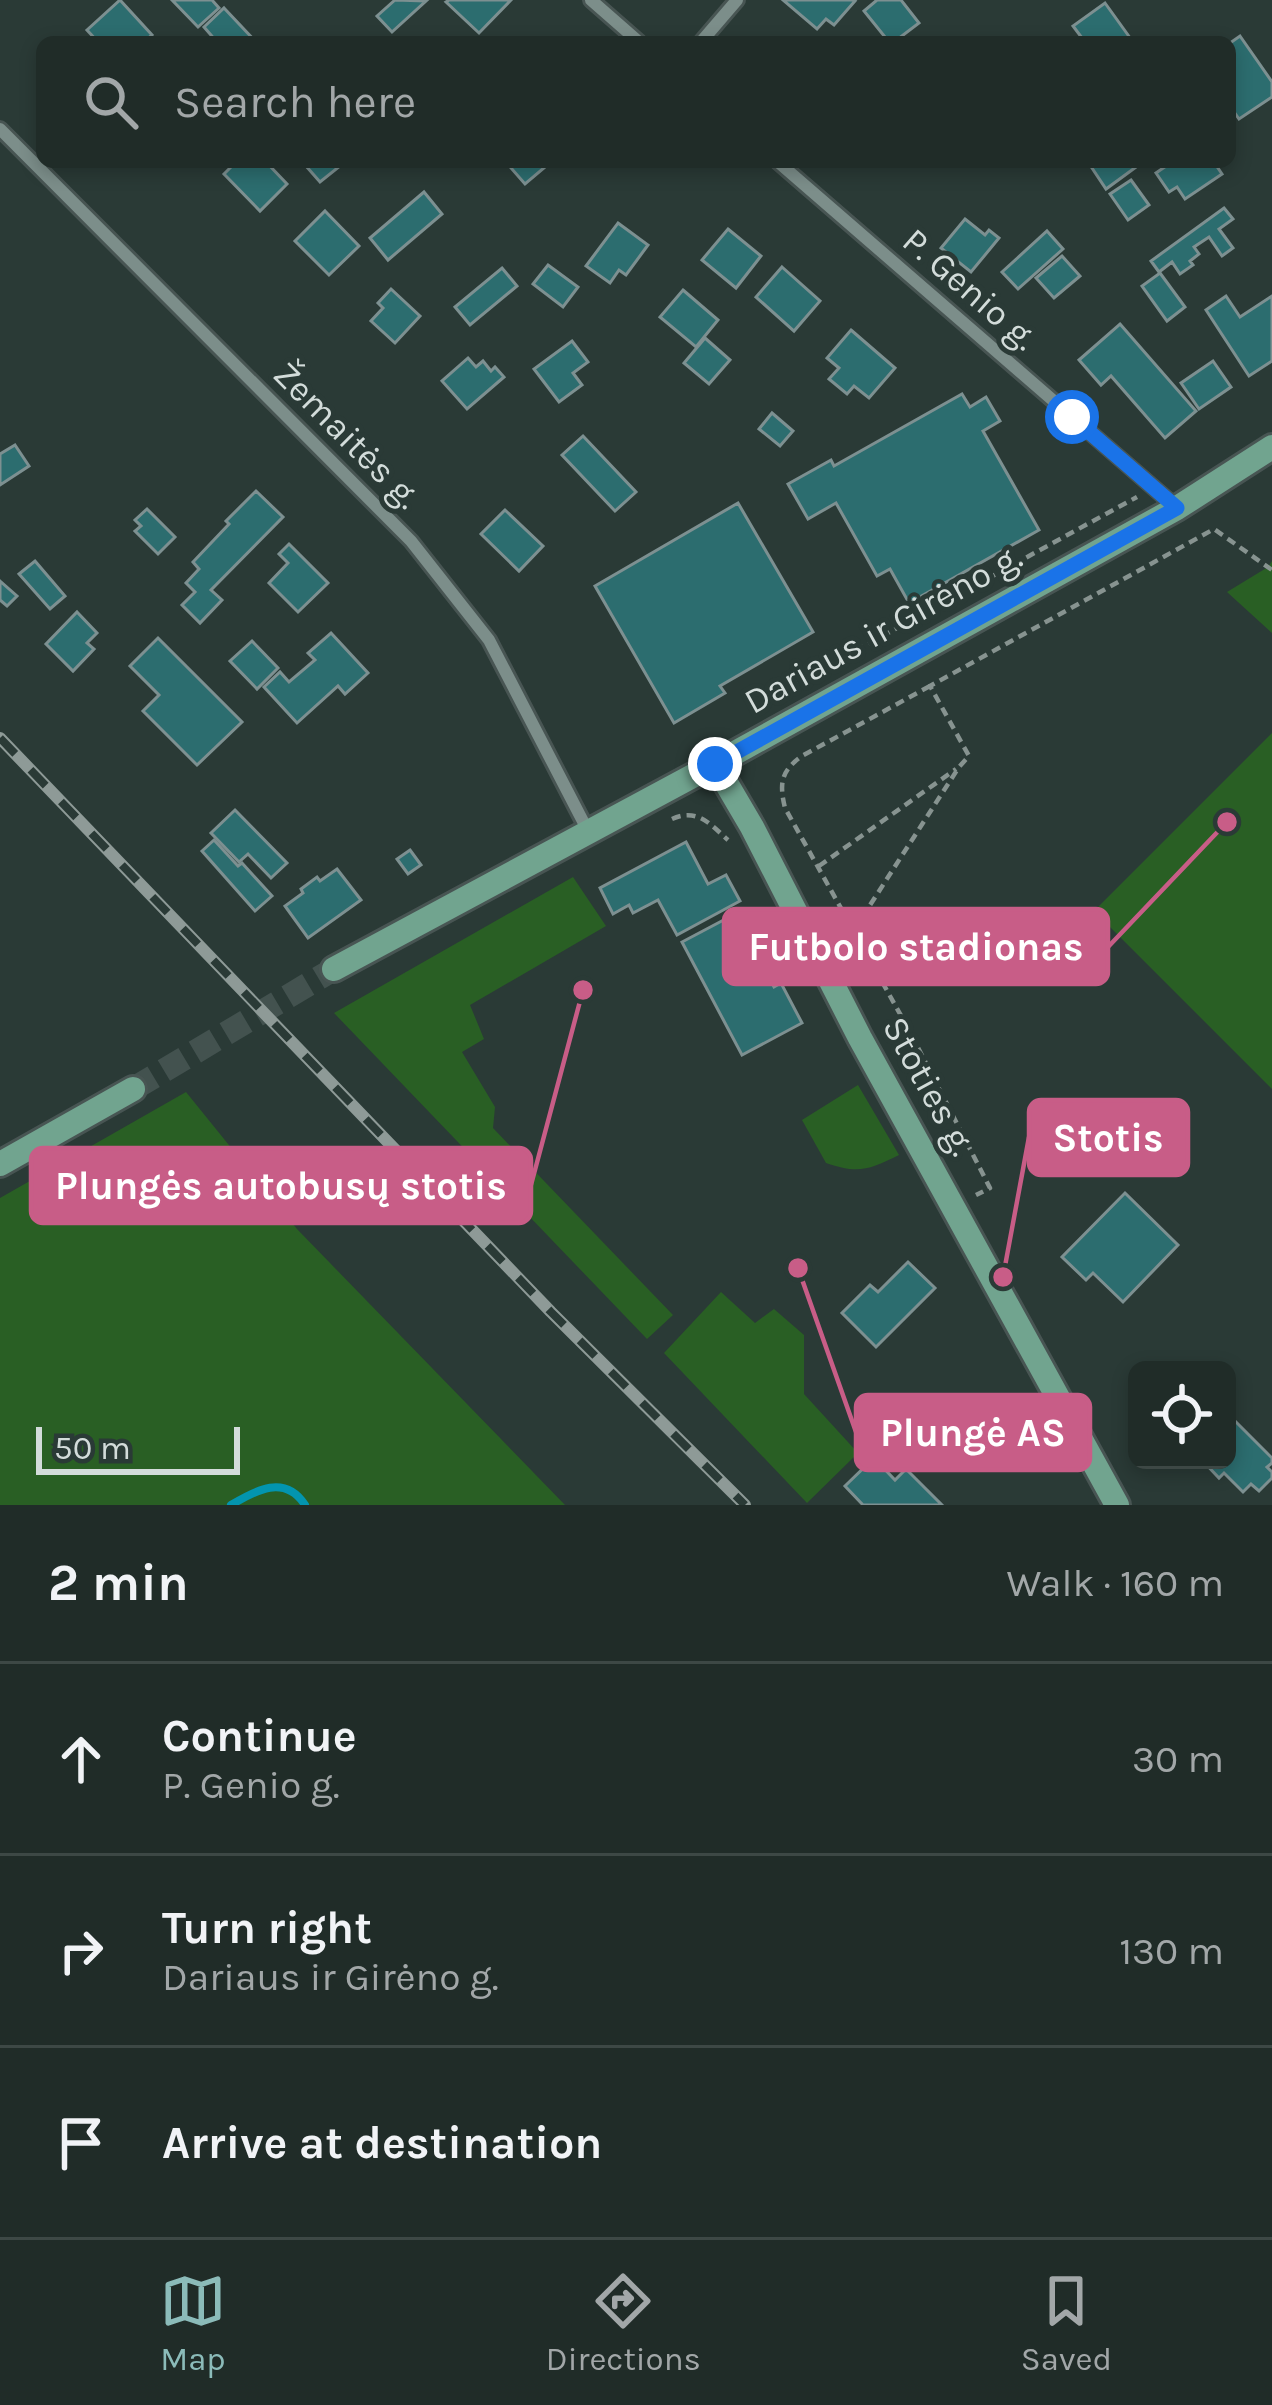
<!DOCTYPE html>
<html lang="en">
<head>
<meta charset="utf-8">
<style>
  body { margin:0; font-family:Karla,sans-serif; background:#2d3834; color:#f1f3f6 }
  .controls { position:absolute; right:36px; bottom:36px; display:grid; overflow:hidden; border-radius:18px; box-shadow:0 6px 18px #0003 }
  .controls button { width:108px; height:108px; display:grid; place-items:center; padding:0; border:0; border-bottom:3px solid #3d4845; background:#202c28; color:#f1f3f6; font:60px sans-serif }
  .scale { position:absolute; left:36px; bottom:30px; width:204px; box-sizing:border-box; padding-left:12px; border:6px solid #d3dcda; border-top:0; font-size:33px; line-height:42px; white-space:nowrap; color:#d3dcda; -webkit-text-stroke:9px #2a3a36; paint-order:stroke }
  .stop { position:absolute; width:36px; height:36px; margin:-27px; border:9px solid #1a73e8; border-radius:50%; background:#fff }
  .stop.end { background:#1a73e8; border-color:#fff; box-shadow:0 3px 12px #0008 }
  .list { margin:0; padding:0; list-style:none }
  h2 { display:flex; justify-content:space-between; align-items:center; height:156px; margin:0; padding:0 48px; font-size:51px }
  h2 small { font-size:39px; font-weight:400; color:#a2a7a8 }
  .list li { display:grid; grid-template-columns:78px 1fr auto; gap:36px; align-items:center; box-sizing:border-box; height:192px; padding:0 48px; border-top:3px solid #3d4845 }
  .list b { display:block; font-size:45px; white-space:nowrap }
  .list p { margin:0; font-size:39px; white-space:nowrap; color:#a2a7a8 }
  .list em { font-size:39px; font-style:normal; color:#a2a7a8 }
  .icon { flex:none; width:66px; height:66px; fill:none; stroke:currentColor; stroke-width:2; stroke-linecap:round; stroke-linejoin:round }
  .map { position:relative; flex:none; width:1272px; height:1505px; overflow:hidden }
  .search { position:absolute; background:#202c28; box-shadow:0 6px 18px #0003; left:36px; right:36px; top:36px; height:132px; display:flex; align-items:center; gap:30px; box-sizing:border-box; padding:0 42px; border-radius:18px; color:#a2a7a8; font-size:45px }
  .sheet { height:732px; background:#202c28 }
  nav { display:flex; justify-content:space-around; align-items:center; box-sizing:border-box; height:168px; border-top:3px solid #3d4845; background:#202c28; font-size:33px; color:#a2a7a8 }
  nav a { display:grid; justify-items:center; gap:6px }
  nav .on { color:#8bbbb9 }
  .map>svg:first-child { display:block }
</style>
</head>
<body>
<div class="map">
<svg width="1272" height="1505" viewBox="0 0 1272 1505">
  <rect width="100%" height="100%" fill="#2a3a36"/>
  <g fill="#295f24">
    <polygon points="1272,561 1272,633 1227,592 1268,567"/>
    <polygon points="1272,733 1272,1089 1094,911"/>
    <polygon points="573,877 606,926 470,1005 484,1039 462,1052 495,1107 493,1128 673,1315 647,1339 334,1013"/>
    <path d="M858,1085L899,1155C869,1170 858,1174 826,1163L802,1120Z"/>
    <polygon points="186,1092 297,1229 565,1505 0,1505 0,1198"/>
    <polygon points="721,1292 755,1323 774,1309 804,1335 804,1394 858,1453 807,1503 664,1353"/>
  </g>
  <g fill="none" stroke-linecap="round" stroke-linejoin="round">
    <path stroke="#0395af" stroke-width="8" d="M231,1505C256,1490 285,1474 305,1505"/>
  </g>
  <g fill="#2c6d6f" stroke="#7d9091" stroke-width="3">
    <polygon points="120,0 152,35 144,42 98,42 87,30"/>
    <polygon points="172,0 212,0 219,8 198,27"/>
    <polygon points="395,0 426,1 392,32 377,16"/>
    <polygon points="449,0 511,0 479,33 446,2"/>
    <polygon points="783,0 853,0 855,1 834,25 826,19 817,29"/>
    <polygon points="877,0 901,0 919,23 894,42 889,42 864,11"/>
    <polygon points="1105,3 1133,42 1085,42 1073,26"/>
    <polygon points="224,8 256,42 217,42 204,27"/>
    <polygon points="1240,36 1272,82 1272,97 1239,119 1230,106 1230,43"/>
    <polygon points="236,162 266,162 287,184 260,211 224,174"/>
    <polygon points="310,162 345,162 320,182 306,166"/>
    <polygon points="518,162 551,162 525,184 511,168"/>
    <polygon points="1088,162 1133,162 1136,167 1106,189"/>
    <polygon points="1172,162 1220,162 1216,165 1222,174 1185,199 1177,187 1169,192 1156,173"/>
    <polygon points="1131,180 1149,205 1128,220 1110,194"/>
    <polygon points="424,192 442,214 388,260 370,238"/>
    <polygon points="1224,208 1233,219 1219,229 1233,248 1222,256 1209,237 1194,247 1199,254 1190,261 1193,265 1180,274 1172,262 1159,272 1151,261"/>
    <polygon points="325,211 359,246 329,275 295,241"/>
    <polygon points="965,219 985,235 989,230 999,238 971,272 941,248"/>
    <polygon points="618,223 648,245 626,275 619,270 610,283 586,266"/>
    <polygon points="728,229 761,256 736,288 702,260"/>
    <polygon points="1047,231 1063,249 1018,289 1002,272"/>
    <polygon points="1062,256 1080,276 1054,298 1036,278"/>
    <polygon points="548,265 578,287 563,307 533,284"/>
    <polygon points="782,267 820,301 794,331 756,297"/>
    <polygon points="502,268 517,286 470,325 455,307"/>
    <polygon points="1160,273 1185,307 1167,321 1142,286"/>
    <polygon points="391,289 420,316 395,343 371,321 383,308 378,303"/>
    <polygon points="683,290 718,320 696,347 660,317"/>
    <polygon points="1226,296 1240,317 1272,296 1272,361 1249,376 1206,310"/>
    <polygon points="1120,324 1196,411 1165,438 1111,376 1101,385 1079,360"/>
    <polygon points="851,330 895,368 869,398 854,386 847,394 829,379 839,368 827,358"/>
    <polygon points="705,338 730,360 709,384 684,363"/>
    <polygon points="572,341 588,362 573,373 582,385 559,402 534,369"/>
    <polygon points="468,358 476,367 483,361 491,371 495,367 504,377 467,409 442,381"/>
    <polygon points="1213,361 1231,387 1199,409 1181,383"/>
    <polygon points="962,394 970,407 986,397 1000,421 983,431 1039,530 909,603 890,569 877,576 836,503 808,519 788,484 831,460 834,466"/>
    <polygon points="772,413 793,431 780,446 759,429"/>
    <polygon points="583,436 636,492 615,511 562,455"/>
    <polygon points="15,445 29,466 0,485 0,454"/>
    <polygon points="256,491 283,517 211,590 222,600 200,623 182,605 195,592 186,583 199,569 193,562 229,524 226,521"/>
    <polygon points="738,503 813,632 720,686 725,693 674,723 595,586"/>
    <polygon points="147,509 175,537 158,554 135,531 141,526 135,520"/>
    <polygon points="505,510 543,546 519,571 481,534"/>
    <polygon points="289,544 328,583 298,612 269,583 288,563 279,554"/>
    <polygon points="35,561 65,596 50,609 19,574"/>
    <polygon points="0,581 17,596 7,606 0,600"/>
    <polygon points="77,612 97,633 87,643 94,649 73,671 46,644"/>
    <polygon points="331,633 368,673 345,694 338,686 297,723 264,687 280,672 289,682 315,660 308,653"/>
    <polygon points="158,638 242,722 197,765 143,711 159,695 130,666"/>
    <polygon points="252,641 278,668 257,689 230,661"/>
    <polygon points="235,810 287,863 271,878 248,854 239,862 211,833"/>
    <polygon points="214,840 238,866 242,863 272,896 255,911 202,851"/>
    <polygon points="686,842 708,884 726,875 740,901 677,935 658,900 633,913 629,905 613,914 600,888"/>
    <polygon points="410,850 421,865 408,874 397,859"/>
    <polygon points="337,869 361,900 308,938 285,906 303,893 301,889 317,877 320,881"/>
    <polygon points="735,914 774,987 781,983 802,1023 742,1055 682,942"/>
    <polygon points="1125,1193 1178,1245 1123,1302 1093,1273 1086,1280 1062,1257"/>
    <polygon points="908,1262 935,1288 876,1347 842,1313 870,1285 878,1292"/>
    <polygon points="1227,1413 1272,1458 1272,1463 1267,1467 1272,1472 1272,1478 1259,1491 1251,1484 1243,1492 1224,1473 1219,1478 1202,1460 1227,1460"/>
    <polygon points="874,1458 895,1480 906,1469 942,1505 863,1505 845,1486"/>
  </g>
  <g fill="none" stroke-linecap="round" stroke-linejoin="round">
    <polyline stroke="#43524f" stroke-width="24" stroke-dasharray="24 12" stroke-linecap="butt" points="133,1089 334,969"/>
    <g stroke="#485553" stroke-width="18">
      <g id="minor">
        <polyline points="591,0 639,42"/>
        <polyline points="701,42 737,0"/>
        <polyline points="0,129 411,541 489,640 588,831"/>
        <polyline points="778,162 1176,507"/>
      </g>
    </g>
    <g stroke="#485553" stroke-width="30">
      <g id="secondary">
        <polyline points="715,764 752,827 860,1038 1117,1505"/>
        <polyline points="334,969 715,764 1177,508 1272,447"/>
        <polyline points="0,1164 133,1089"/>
      </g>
    </g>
    <g stroke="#879390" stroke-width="4.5" stroke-dasharray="9 6" stroke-linecap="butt">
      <path d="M930,686L802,756C781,771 779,783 785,808L909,1030L990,1188L976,1195"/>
      <polyline points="772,704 769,698 1137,497"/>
      <path d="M672,819C698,807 712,826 728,840"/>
      <polyline points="819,866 956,769"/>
      <polyline points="854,930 959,767 969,756 930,686 1214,529 1272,570"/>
    </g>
    <use href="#minor" stroke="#7c8e8a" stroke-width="12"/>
    <use href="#secondary" stroke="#71a48f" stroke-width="24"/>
    <g stroke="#8e9a97" stroke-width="12">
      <polyline id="rail" points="0,738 551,1312 745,1505"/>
    </g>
    <use href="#rail" stroke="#2a3a36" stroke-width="8" stroke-dasharray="22" stroke-linecap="butt"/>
  </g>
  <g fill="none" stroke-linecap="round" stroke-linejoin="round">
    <polyline stroke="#1a73e8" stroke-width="15" points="715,764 1177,508 1072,417"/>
  </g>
  <g text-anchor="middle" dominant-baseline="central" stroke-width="10" stroke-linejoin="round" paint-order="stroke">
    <g font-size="36" fill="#d3dcda" stroke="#2a3a36">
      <text transform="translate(970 289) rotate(41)">P. Genio g.</text>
      <text transform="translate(347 435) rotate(45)">Žemaitės g.</text>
      <text transform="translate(883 629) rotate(-29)">Dariaus ir Girėno g.</text>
      <text transform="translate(929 1086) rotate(61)">Stoties g.</text>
    </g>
  </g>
  <path fill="none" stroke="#c85d87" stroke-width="4.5" d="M1227 822L1108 947M1003 1277L1029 1137M583 990L531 1185M798 1268L856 1432"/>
  <g fill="#c85d87" stroke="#2a3a36" stroke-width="4.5">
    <circle cx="1227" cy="822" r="12"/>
    <circle cx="1003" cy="1277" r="12"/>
    <circle cx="583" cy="990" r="12"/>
    <circle cx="798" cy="1268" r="12"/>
  </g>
  <g fill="#c85d87" stroke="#c85d87" stroke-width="4.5">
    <rect x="724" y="909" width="384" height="75" rx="12"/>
    <rect x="1029" y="1100" width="159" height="75" rx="12"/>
    <rect x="31" y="1148" width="500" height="75" rx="12"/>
    <rect x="856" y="1395" width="234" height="75" rx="12"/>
  </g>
  <g font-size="39" text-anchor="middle" font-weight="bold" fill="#fff">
    <text x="916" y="960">Futbolo stadionas</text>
    <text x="1108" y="1151">Stotis</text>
    <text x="281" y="1199">Plungės autobusų stotis</text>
    <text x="973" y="1446">Plungė AS</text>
  </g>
</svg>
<div class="controls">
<button><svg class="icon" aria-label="locate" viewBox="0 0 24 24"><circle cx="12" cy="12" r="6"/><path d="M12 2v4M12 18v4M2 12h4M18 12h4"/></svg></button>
</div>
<div class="scale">50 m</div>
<div class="stop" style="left:1072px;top:417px"></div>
<div class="stop end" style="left:715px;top:764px"></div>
<div class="search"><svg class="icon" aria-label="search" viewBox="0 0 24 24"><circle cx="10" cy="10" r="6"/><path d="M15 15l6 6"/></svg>Search here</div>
</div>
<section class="sheet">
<h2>2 min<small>Walk · 160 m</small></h2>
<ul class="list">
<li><svg class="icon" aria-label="ahead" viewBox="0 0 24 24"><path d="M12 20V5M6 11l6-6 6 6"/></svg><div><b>Continue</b><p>P. Genio g.</p></div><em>30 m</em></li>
<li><svg class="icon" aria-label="right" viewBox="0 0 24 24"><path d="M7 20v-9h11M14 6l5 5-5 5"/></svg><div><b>Turn right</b><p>Dariaus ir Girėno g.</p></div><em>130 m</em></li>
<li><svg class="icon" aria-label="arrive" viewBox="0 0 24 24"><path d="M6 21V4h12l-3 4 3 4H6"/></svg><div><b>Arrive at destination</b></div></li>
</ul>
</section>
<nav>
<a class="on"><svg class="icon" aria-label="map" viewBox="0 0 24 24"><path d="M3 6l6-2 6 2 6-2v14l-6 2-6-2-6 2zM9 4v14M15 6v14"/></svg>Map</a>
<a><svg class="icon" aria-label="directions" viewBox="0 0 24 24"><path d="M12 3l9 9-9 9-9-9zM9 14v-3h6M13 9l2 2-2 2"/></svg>Directions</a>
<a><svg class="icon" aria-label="saved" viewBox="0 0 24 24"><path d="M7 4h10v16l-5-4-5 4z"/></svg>Saved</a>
</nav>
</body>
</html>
